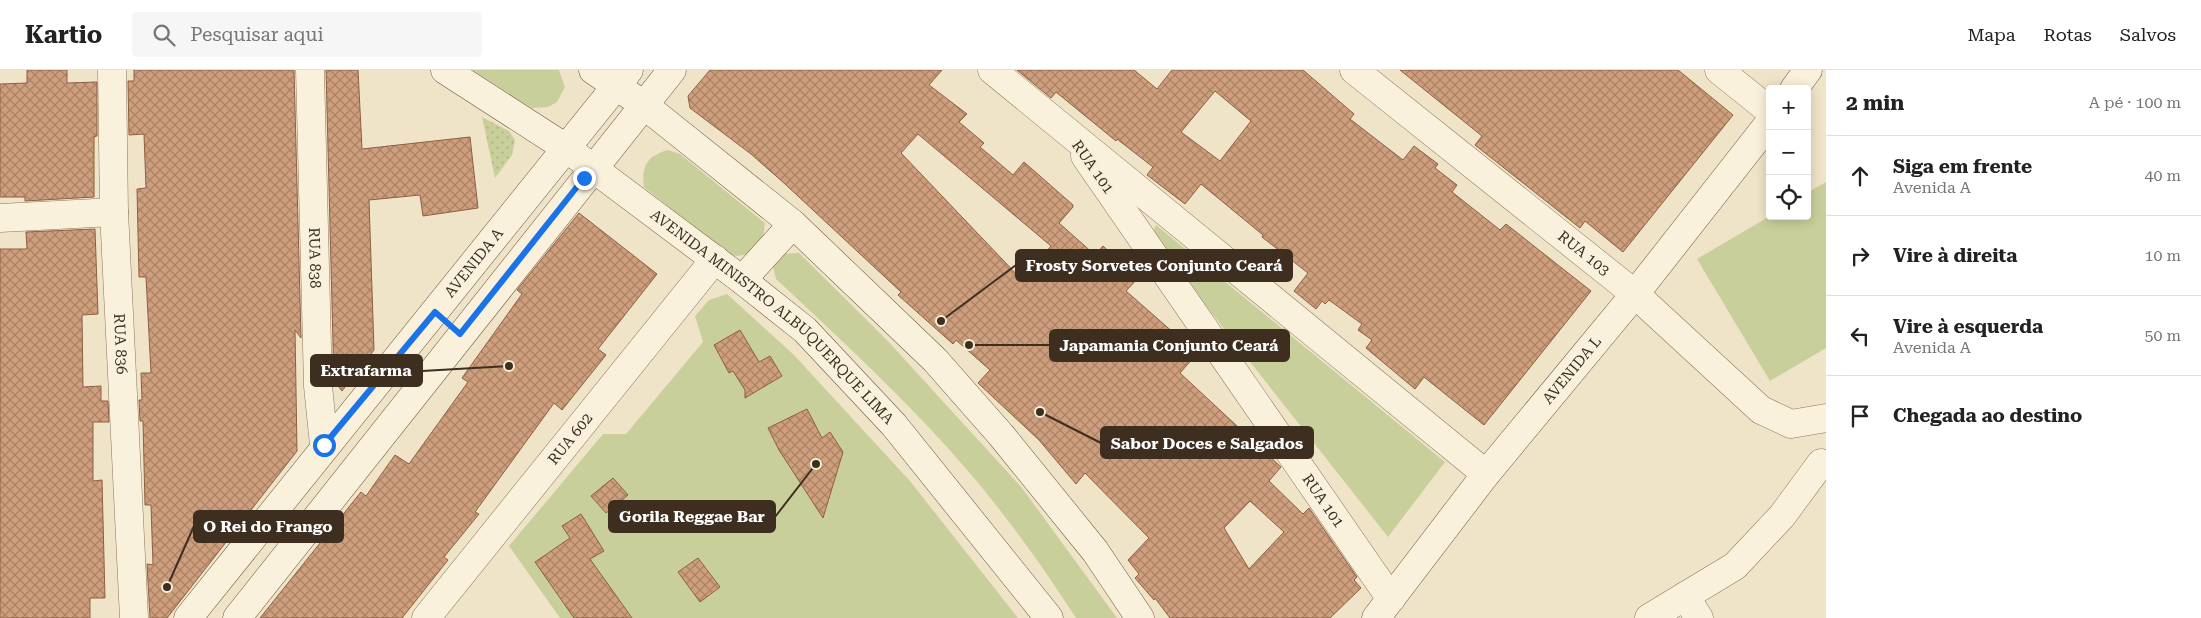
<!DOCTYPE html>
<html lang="pt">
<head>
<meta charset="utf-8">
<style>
  body { margin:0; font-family:"Roboto Serif",serif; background:#f6f6f6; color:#222 }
  .controls { position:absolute; right:15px; top:15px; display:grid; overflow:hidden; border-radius:5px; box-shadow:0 2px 12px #0003 }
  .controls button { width:45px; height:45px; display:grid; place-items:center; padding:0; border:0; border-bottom:1px solid #e0e0e0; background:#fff; color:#222; font:25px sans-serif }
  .stop { position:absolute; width:15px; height:15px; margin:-11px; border:4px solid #1a73e8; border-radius:50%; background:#fff }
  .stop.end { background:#1a73e8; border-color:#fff; box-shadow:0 1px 5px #0008 }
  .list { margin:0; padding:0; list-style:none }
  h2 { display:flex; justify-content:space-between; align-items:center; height:65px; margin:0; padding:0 20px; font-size:21px }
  h2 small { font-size:16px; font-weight:400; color:#767676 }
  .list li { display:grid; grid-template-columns:32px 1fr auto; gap:15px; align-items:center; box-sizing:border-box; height:80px; padding:0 20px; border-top:1px solid #e0e0e0 }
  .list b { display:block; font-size:19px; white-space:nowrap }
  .list p { margin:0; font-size:16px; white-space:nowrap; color:#767676 }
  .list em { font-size:16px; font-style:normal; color:#767676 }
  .icon { flex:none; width:28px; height:28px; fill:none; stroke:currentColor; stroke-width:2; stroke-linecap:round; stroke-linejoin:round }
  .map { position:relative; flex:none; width:1826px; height:548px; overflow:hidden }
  header { display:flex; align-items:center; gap:30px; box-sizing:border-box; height:70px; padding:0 25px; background:#fff; border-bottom:1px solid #e0e0e0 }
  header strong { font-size:24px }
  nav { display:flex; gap:28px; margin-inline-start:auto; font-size:18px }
  .search { width:350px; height:45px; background:#f6f6f6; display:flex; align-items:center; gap:12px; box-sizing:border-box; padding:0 18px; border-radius:5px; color:#767676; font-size:19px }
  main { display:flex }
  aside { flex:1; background:#fff }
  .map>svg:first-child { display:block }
</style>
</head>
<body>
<header>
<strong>Kartio</strong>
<div class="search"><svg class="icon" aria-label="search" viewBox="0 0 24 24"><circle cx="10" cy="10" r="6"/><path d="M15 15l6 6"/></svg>Pesquisar aqui</div>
<nav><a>Mapa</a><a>Rotas</a><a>Salvos</a></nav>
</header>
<main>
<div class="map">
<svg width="1826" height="548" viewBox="0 0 1826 548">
  <defs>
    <pattern id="garden-dots" width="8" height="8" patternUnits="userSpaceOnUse" patternTransform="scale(1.25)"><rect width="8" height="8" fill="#c9cf9b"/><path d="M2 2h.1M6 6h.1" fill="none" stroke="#aeb285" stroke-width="1.8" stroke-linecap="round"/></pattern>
    <pattern id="building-cross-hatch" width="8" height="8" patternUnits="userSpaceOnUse" patternTransform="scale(1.25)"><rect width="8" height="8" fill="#cf9f7d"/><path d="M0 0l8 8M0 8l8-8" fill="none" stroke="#a98266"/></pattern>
  </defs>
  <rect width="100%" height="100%" fill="#f0e4c8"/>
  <g fill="#c9cf9b">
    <polygon points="473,0 559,0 565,17 557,32 548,37 532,38 474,3"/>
    <path d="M668,80L680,84L765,153L763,168L751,184L736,186L725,182L644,117C641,96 647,86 668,80Z"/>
    <polygon points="1826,112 1826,278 1770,311 1697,189 1770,146 1807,146 1807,123"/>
    <polygon points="1156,155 1445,392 1388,467 1151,166"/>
    <path d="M799,183L886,269L1022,418L1117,548H1076C1045,500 1006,445 968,401C910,333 842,271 776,209L773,197L781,184Z"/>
    <polygon points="727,224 794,285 910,411 1018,548 560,548 509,476 603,364 626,364 703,272 695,246 709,230"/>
  </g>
  <polygon fill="url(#garden-dots)" points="482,47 509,61 515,70 512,85 495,108"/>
  <g fill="url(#building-cross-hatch)" stroke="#8d5f41" fill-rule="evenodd">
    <polygon points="27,0 67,0 67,13 97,12 97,66 94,67 94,127 25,131 25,127 0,127 0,14 27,13"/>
    <polygon points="134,0 294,0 301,268 295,260 297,381 167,548 150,548 147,494 153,495 151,435 145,435 143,351 140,351 139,330 142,330 141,303 151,303 146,207 139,207 137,119 146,118 144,64 129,65 128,11 134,11"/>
    <polygon points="326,0 358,0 362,79 470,67 478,138 423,146 420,125 369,130 374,280 342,321 334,311"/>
    <path d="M710,0H942L929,15L967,44L959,52L984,73L980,77L1013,105L1024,92L1073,135V137L1059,153L1095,185L1103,176L1138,208L1126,221L1183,271L1179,275L1194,287L1180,303L1281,397L1269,411L1303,444L1309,438L1357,507L1354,510L1361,518L1330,548H1170L1155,528L1154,530L1135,508L1139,504L1128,490L1149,468L1085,403L1076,414L1039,370L978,313L990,300L956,270L953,274L898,225L901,222L785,114L751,84L690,38L688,26ZM918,64L1051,176L1022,210L901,83ZM1250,431L1284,462L1249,499L1224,458Z"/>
    <path d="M1017,0H1134L1157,19L1172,0H1303L1354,44L1350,49L1403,90L1414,76L1438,94L1435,98L1457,115L1452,122L1500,160L1506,154L1591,221L1484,355L1424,307L1415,319L1366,278L1372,270L1358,260L1362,254L1329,230L1325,234L1322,231L1316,239L1294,221L1308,203L1262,167L1263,165L1201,114L1185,134L1147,105L1153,97L1117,69L1116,71L1056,22L1051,28ZM1215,21L1251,51L1220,91L1181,62Z"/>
    <polygon points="1400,0 1678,0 1733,45 1623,182 1585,151 1580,158 1475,75 1482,66"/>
    <polygon points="579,143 657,204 598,279 606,285 562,340 554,333 475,442 479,444 444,487 448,490 402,548 260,548 361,422 366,426 395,385 409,394 468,312 462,308 522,224 517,220"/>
    <polygon points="95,159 98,244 82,245 83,317 101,316 101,331 108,331 109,352 93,352 93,411 102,410 105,528 90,528 90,548 0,548 0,179 27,179 26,162"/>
    <polygon points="740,260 759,292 770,286 782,306 745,328 745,320 733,301 729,303 714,275"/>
    <polygon points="807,339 822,368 830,362 843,382 823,448 779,380 768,358"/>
    <polygon points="613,408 628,425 606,443 591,426"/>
    <polygon points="581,444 604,481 590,489 632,548 574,548 535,492 570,468 562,456"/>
    <polygon points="698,488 720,517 700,532 678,502"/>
  </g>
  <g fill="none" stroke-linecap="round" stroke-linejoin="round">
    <g stroke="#8d765c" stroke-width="29">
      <g id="street">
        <path id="s1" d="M112,0L114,142L134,548"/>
        <path id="s2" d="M310,0L318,316L324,375"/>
        <polyline points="992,0 1486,404"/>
        <path id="s3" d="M1354,0L1635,224L1761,340L1791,354L1826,348"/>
        <polyline points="1719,0 1770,41"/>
        <path id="s4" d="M1085,86L1391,529"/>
        <polyline points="0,148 114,142"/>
        <polyline points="1685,526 1699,548"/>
        <path id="s5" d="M426,548L715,189"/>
        <polyline points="1649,548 1735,496 1782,446 1821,393"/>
      </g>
    </g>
    <g stroke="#6f573f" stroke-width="29">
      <g id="secondary">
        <path id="s6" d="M445,0L566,78L742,210L805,260L894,355L1049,548"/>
        <polyline points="593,0 644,35 793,154 935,290 1001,365 1095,481 1140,548"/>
        <polyline points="1794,19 1808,0"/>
        <polyline points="742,210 793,154"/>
        <path id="s7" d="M188,548L629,0"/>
        <polyline points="237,548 672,0"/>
        <path id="s8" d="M1376,548L1486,404L1635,224L1770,52"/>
      </g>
    </g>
    <use href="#street" stroke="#faf1dc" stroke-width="28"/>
    <use href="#secondary" stroke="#faf1dc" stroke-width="28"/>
  </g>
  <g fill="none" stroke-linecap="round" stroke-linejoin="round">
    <polyline stroke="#1a73e8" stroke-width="6" points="324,375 435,242 460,264 584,108"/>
  </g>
  <g text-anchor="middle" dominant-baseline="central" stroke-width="4.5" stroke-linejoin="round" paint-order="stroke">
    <g font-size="15" fill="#3d2e20" stroke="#f7eed8">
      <text transform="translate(1093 97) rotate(55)">RUA 101</text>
      <text stroke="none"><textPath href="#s3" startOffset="294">RUA 103</textPath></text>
      <text stroke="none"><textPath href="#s2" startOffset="188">RUA 838</textPath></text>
      <text stroke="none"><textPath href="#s7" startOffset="456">AVENIDA A</textPath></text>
      <text stroke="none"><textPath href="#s6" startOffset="411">AVENIDA MINISTRO ALBUQUERQUE LIMA</textPath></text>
      <text stroke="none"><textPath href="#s1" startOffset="274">RUA 836</textPath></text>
      <text stroke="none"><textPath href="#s8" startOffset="316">AVENIDA L</textPath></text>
      <text stroke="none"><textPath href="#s5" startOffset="230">RUA 602</textPath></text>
      <text stroke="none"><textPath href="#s4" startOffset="419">RUA 101</textPath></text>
    </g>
  </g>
  <path fill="none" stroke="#3d2e20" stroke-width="2" d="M941 251L1016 195M969 275L1050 275M509 296L422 301M1040 342L1101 373M816 394L775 447M167 517L194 456"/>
  <g fill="#3d2e20" stroke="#f7eed8" stroke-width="2">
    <circle cx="941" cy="251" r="5"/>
    <circle cx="969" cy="275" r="5"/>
    <circle cx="509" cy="296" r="5"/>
    <circle cx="1040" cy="342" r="5"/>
    <circle cx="816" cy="394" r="5"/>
    <circle cx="167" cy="517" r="5"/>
  </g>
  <g fill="#3d2e20" stroke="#3d2e20" stroke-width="2">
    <rect x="1016" y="180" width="276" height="31" rx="5"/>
    <rect x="1050" y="260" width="239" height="31" rx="5"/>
    <rect x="311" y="285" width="111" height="31" rx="5"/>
    <rect x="1101" y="357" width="212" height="31" rx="5"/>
    <rect x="609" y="431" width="166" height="31" rx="5"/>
    <rect x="194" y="441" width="149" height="31" rx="5"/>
  </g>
  <g font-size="16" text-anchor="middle" font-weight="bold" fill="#fff">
    <text x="1154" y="201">Frosty Sorvetes Conjunto Ceará</text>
    <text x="1169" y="281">Japamania Conjunto Ceará</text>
    <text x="366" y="306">Extrafarma</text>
    <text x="1207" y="379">Sabor Doces e Salgados</text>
    <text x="692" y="452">Gorila Reggae Bar</text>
    <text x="268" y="462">O Rei do Frango</text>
  </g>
</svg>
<div class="controls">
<button>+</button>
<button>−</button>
<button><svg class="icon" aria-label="locate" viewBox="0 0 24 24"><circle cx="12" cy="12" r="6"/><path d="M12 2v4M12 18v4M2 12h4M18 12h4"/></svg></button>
</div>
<div class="stop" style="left:324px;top:375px"></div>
<div class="stop end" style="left:584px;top:108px"></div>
</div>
<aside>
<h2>2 min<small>A pé · 100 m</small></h2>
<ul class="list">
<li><svg class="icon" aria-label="ahead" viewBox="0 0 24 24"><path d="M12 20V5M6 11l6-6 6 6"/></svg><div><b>Siga em frente</b><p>Avenida A</p></div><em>40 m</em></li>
<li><svg class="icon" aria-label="right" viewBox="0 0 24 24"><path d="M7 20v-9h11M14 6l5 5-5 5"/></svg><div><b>Vire à direita</b></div><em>10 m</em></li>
<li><svg class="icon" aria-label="left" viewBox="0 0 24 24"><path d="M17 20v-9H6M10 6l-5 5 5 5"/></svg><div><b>Vire à esquerda</b><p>Avenida A</p></div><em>50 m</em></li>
<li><svg class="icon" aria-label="arrive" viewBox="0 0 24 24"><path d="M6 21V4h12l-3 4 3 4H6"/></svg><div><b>Chegada ao destino</b></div></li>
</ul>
</aside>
</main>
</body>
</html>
